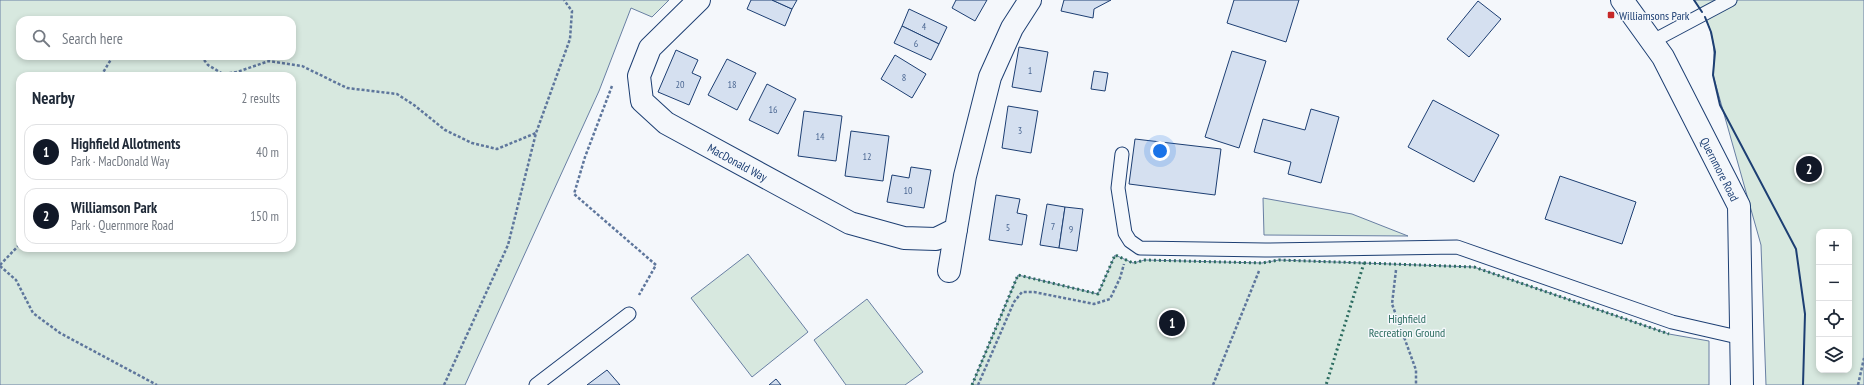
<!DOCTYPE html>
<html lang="en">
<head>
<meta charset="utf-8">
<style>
  body { margin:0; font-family:"PT Sans Narrow",sans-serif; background:#f2f2f3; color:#1f2937 }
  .controls { position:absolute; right:12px; bottom:12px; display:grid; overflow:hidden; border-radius:8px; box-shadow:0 2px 6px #0003 }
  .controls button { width:36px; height:36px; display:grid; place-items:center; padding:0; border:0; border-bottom:1px solid #e0e1e3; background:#fff; color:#1f2937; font:20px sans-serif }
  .you { position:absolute; left:1160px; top:151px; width:14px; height:14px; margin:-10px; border:3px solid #fff; border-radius:50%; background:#1a73e8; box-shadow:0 0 0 6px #1a73e833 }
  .badge { display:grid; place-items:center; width:26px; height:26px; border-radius:50%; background:#111827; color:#fff; font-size:13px; font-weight:700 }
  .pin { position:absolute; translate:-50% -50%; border:2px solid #fff; box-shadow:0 1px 4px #0006 }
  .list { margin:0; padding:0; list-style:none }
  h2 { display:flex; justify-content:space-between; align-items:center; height:52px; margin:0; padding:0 16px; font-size:17px }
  h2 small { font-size:13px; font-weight:400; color:#747a83 }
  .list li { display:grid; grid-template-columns:26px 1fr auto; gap:12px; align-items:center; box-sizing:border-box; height:56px; margin:0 8px 8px; padding:0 8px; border:1px solid #e0e1e3; border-radius:12px }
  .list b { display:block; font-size:15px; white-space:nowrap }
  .list p { margin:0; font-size:13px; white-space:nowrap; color:#747a83 }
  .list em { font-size:13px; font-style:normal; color:#747a83 }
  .icon { flex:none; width:22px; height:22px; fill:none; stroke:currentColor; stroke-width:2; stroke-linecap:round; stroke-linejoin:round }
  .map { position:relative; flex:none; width:1864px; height:385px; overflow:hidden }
  .search { position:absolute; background:#fff; box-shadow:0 2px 6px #0003; left:16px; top:16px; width:280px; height:44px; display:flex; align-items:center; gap:10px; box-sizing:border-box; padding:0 14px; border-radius:12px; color:#747a83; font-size:15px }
  .panel { position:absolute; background:#fff; box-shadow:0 2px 6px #0003; left:16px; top:72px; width:280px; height:180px; border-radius:12px }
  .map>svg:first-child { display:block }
</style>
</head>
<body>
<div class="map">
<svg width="1864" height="385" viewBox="0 0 1864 385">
  <rect width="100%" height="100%" fill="#f4f7fb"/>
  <g fill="#d7e8df" stroke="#687fa3" fill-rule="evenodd">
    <path d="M0,0H669L652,17L631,8L599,91L465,385H0ZM20,20H292V56H20ZM20,76H292V248H20Z"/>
    <path d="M1694,0H1864V385H1766L1761,245L1713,75C1716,43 1713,27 1694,0ZM1819,232H1849V370H1819Z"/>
    <polygon points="1263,198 1352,214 1408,236 1264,235"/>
    <polygon points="748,254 808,332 752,377 691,298"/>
    <polygon points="1115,255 1133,263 1145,260 1262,263 1279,260 1474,267 1669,334 1709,341 1709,385 972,385 1018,275 1098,294"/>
    <polygon points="867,299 923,372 905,385 846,385 814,340"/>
  </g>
  <g fill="#d5e0f0" stroke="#1d3f73">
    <polygon points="751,0 772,0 792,9 785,26 747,9"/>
    <polygon points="772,0 797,0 792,9"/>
    <polygon points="956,0 987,0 975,21 952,8"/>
    <polygon points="1064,0 1111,0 1094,9 1093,18 1061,11"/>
    <polygon points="1234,0 1299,0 1286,42 1227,23"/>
    <polygon points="1478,1 1501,19 1469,57 1447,39"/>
    <polygon points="909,9 947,27 939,44 902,26"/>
    <polygon points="902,26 939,44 931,60 894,43"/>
    <polygon points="1019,47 1048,52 1041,92 1012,87"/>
    <polygon points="676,50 698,60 692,73 701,77 689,105 658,92"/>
    <polygon points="1232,51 1266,61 1239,148 1205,137"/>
    <polygon points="895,55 926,74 912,98 881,79"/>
    <polygon points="727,59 756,73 737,110 708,95"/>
    <polygon points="1094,71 1108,73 1105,91 1091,89"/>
    <polygon points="767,84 796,99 778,134 749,120"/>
    <polygon points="1433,100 1499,135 1474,182 1408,147"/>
    <polygon points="1008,106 1038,111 1031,153 1002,148"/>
    <polygon points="1311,109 1339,117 1321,183 1288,174 1291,162 1254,152 1263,119 1305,130"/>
    <polygon points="804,111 842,116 836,161 798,156"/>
    <polygon points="851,131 889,136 883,181 845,176"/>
    <polygon points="1135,139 1221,149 1215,195 1129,184"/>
    <polygon points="911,167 931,170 924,208 887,202 892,175 909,178"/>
    <polygon points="1560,176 1636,202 1622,244 1545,219"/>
    <polygon points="996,195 1020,199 1017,213 1027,215 1022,245 989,240"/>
    <polygon points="1047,204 1065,207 1059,248 1040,245"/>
    <polygon points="1065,207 1083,209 1077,251 1059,248"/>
    <polygon points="607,370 620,385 587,385"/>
    <polygon points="776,379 781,385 769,385"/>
  </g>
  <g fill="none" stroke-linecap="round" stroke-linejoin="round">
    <g stroke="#1d3f73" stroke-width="15">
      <g id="lane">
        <polyline points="1653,41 1730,0"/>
        <polyline points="1122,154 1118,188 1125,233 1130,241 1140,248 1265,250 1457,247 1672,322 1742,338"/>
        <polyline points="536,385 629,314"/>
      </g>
    </g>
    <g stroke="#1d3f73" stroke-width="24">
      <g id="street">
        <path id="s1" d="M699,0L650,48L639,76L642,101L666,123L850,223L904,238L936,239L956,229L965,176L990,77L1012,28L1030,0"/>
        <polyline points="949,271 956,229"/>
      </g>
    </g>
    <g stroke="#1d3f73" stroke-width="24">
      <g id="secondary">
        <path id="s2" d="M1622,0L1663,57L1739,206L1742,385"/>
      </g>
    </g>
    <g stroke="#5e769c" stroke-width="2.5" stroke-dasharray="3 2" stroke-linecap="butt">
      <polyline points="201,56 208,65 223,74 237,72 269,61 302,66 347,88 397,94 414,105 445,130 472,143 497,149 536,133"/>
      <polyline points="101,76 113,56"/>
      <polyline points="612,86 585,157 574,194 656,265 639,295"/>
      <polyline points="0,265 20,244"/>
      <polyline points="0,266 16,280 33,313 60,333 157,385"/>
      <polyline points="1396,270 1392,304 1416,370 1416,385"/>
      <polyline points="444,385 508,245 536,133 570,39 572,11 564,0"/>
      <polyline points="978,385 1014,302 1022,292 1034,292 1094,304 1110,299 1120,278 1124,264"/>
      <polyline points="1213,385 1259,271"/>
      <polyline points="1858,385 1864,358"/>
    </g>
    <use href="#lane" stroke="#f4f7fb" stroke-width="13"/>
    <use href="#street" stroke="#f4f7fb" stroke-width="22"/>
    <use href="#secondary" stroke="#f4f7fb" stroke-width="22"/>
    <g stroke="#2c6c60" stroke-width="3" stroke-dasharray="2 3" stroke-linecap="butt">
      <polyline points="1364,263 1474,267 1669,334"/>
      <polyline points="972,385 1018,275 1098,294 1115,255 1133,263 1145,260 1262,263 1279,260 1364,263 1326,385"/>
    </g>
    <g stroke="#1d3f73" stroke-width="2">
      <polyline points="1694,0 1702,12"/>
      <polyline points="1705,17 1711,32 1715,52 1713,75 1720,105 1796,249 1805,314 1803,385"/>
    </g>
  </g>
  <rect fill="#c62828" stroke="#f4f7fb" stroke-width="1.5" x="1607" y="11" width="8" height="8" rx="2"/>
  <g text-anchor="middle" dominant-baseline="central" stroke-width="3" stroke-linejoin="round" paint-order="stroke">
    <g font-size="10" fill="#4b6792">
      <text x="924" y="26">4</text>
      <text x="916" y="43">6</text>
      <text x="1030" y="70">1</text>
      <text x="904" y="77">8</text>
      <text x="680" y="84">20</text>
      <text x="732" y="84">18</text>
      <text x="773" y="109">16</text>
      <text x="1020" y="130">3</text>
      <text x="820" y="136">14</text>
      <text x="867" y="156">12</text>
      <text x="908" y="190">10</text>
      <text x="1053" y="226">7</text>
      <text x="1008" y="227">5</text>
      <text x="1071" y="229">9</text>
    </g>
    <g font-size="12" fill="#1d3f73" stroke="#f4f7fb" text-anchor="start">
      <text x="1619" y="15">Williamsons Park</text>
    </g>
    <g font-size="12" fill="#1d3f73" stroke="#f4f7fb">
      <text stroke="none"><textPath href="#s1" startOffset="238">MacDonald Way</textPath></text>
      <text stroke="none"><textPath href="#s2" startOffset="196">Quernmore Road</textPath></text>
    </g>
    <g font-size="12" fill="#2c6c60" stroke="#f4f7fb">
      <text x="1407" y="318">Highfield<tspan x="1407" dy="14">Recreation Ground</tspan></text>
    </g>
  </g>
</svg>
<div class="controls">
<button>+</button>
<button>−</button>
<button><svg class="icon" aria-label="locate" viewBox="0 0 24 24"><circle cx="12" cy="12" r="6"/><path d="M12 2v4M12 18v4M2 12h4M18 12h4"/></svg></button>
<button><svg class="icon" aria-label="layers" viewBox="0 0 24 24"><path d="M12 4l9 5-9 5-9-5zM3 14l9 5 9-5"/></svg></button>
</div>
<div class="you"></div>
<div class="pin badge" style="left:1172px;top:323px">1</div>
<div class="pin badge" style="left:1809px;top:169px">2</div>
<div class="search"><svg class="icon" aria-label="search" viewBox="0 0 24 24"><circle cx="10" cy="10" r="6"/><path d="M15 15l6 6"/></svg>Search here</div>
<section class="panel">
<h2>Nearby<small>2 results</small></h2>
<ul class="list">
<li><span class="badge">1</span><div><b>Highfield Allotments</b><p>Park · MacDonald Way</p></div><em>40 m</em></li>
<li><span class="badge">2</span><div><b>Williamson Park</b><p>Park · Quernmore Road</p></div><em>150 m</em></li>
</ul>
</section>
</div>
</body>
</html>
